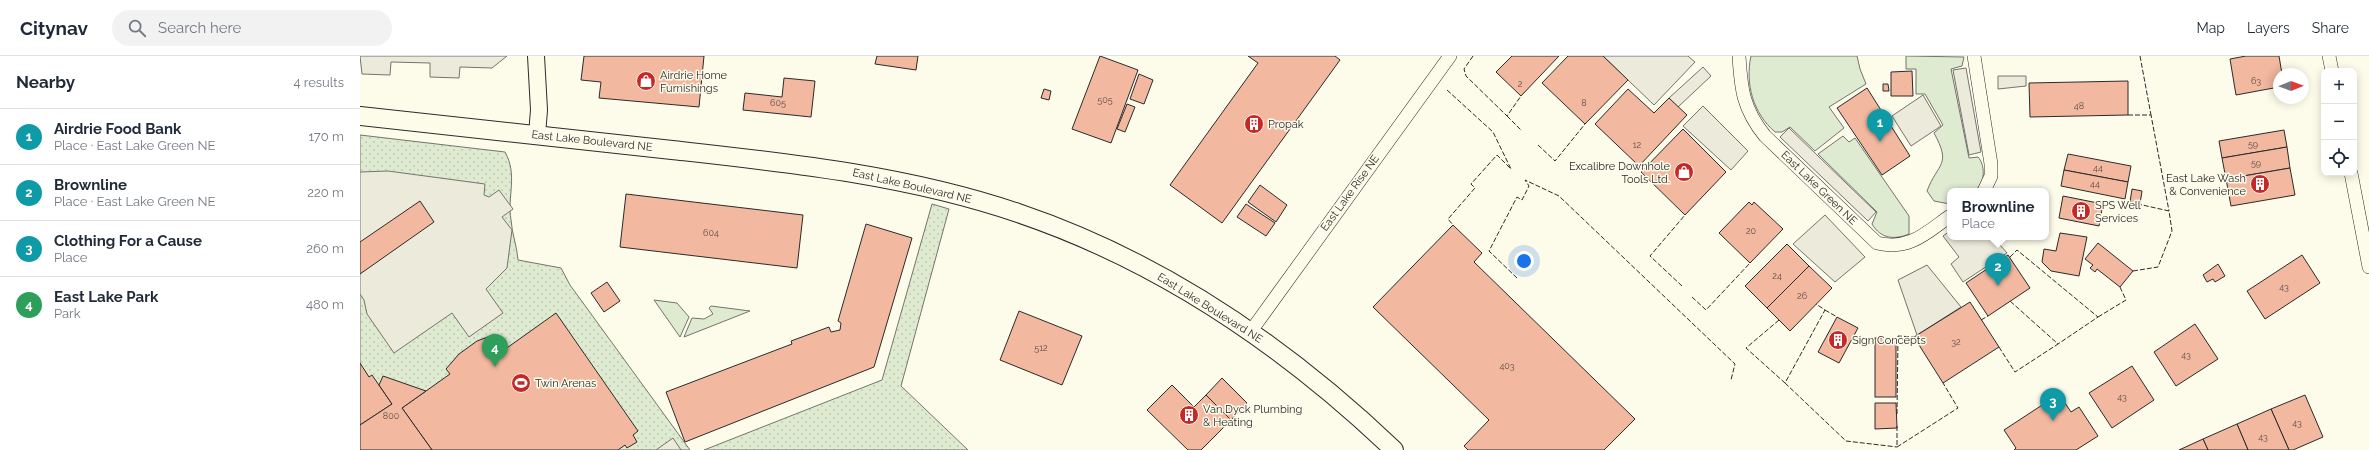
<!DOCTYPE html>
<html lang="en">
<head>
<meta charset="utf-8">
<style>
  body { margin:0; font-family:Raleway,sans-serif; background:#f2f2f3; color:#1f2937 }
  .controls { position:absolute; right:12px; top:12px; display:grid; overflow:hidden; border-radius:8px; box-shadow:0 2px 10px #0003 }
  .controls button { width:36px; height:36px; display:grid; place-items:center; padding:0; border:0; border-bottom:1px solid #e0e1e3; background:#fff; color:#1f2937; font:20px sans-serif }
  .compass { position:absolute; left:1913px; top:12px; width:36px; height:36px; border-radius:50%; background:#fff; box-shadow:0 2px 10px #0003; rotate:89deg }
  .you { position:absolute; left:1164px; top:205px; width:14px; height:14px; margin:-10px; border:3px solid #fff; border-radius:50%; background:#1a73e8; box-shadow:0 0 0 6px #1a73e833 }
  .badge { display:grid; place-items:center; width:26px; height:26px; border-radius:50%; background:#0f766e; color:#fff; font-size:13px; font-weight:700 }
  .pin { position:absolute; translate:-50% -33px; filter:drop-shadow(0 1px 2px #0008) }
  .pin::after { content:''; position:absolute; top:21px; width:14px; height:12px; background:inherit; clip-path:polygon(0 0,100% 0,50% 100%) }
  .popup { position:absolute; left:1587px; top:132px; width:102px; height:52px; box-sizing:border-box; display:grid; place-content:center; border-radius:8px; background:#fff; filter:drop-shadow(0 1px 3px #0005); font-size:13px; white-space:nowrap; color:#747a83 }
  .popup b { font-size:15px; color:#1f2937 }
  .popup::after { content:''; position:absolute; left:50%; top:100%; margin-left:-8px; border:8px solid transparent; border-top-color:#fff }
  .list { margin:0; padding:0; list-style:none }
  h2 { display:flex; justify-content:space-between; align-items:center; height:52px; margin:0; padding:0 16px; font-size:17px }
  h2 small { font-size:13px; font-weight:400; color:#747a83 }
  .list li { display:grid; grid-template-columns:26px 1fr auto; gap:12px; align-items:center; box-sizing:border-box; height:56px; padding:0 16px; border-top:1px solid #e0e1e3 }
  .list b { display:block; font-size:15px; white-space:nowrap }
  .list p { margin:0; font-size:13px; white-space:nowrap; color:#747a83 }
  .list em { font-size:13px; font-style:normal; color:#747a83 }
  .icon { flex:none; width:22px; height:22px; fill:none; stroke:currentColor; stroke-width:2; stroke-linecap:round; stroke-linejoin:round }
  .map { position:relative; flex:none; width:2009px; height:394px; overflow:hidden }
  header { display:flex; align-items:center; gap:24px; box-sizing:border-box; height:56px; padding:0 20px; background:#fff; border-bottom:1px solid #e0e1e3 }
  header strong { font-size:19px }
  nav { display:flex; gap:22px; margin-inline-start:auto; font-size:14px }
  .search { width:280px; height:36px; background:#f2f2f3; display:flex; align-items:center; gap:10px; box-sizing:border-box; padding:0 14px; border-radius:22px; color:#747a83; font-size:15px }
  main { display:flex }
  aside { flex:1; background:#fff }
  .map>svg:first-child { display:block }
</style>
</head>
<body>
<header>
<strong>Citynav</strong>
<div class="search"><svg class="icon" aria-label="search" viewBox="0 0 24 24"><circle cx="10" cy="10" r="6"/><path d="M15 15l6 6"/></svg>Search here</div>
<nav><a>Map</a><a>Layers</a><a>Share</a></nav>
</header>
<main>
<aside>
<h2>Nearby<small>4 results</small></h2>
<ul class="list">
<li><span class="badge" style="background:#0f9aa8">1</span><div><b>Airdrie Food Bank</b><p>Place · East Lake Green NE</p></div><em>170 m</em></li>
<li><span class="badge" style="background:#0f9aa8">2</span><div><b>Brownline</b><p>Place · East Lake Green NE</p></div><em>220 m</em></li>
<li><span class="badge" style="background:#0f9aa8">3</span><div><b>Clothing For a Cause</b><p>Place</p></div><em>260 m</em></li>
<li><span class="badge" style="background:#2e9e5b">4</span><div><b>East Lake Park</b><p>Park</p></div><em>480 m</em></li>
</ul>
</aside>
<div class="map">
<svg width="2009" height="394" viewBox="0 0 2009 394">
  <defs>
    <pattern id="park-dots" width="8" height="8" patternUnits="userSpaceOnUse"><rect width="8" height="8" fill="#deebd1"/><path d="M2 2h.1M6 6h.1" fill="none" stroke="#bfcab4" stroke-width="1.8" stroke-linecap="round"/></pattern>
  </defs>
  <rect width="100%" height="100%" fill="#fdfbea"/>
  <g fill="#deebd1" stroke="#74746e">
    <path d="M1391,0H1497L1500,13L1506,28L1469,51L1484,72L1455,95L1430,71L1422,76H1415C1393,57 1385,28 1391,0Z"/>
    <path d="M1546,0L1604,1L1602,10L1591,13L1609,102L1618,101C1625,108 1626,128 1615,134C1609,137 1597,135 1590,135V148L1574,145L1567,135C1578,106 1592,110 1574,77L1583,69L1565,38H1556V13H1546Z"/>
    <path d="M1483,80L1489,86L1495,82L1549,160V178C1534,184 1521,183 1512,168L1517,156L1458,98Z"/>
    <polygon points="294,244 317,247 329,261 320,281"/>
    <polygon points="351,250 390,255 324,281 332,262 344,263 353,258 349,252"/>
  </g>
  <g fill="url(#park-dots)" stroke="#74746e">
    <path d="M0,79L145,96C158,119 147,140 151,164C152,178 157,190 158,204L201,212L210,229L330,394H0Z"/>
    <polygon points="572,148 589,153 541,330 608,394 344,394 522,324"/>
  </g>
  <g fill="#eceadb" stroke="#74746e">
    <polygon points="0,0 147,0 132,12 100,11 99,22 70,21 70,7 31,6 30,19 2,18"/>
    <polygon points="1243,0 1328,0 1335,6 1294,49"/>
    <polygon points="1343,11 1351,20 1318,51 1309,42"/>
    <polygon points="1606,12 1621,96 1609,99 1593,14"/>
    <polygon points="1638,20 1666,20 1666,30 1638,33"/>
    <polygon points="1563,39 1581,70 1551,90 1532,60"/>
    <polygon points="1343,50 1388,95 1371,114 1323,70"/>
    <polygon points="1429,72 1516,156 1508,165 1420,81"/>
    <polygon points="28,115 125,128 124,139 129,141 139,134 153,153 142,161 152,174 147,212 126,233 143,257 109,281 92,257 34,297 7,258 4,244 0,238 0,116"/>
    <polygon points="1465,159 1505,201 1475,226 1433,188"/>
    <polygon points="1590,175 1590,181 1633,181 1647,197 1603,226 1591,208 1599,201 1583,180"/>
    <polygon points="1567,209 1601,251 1557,279 1538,224"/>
    <polygon points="313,382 321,394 296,394"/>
  </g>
  <g fill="#f2b8a0" stroke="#2b2b2b">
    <polygon points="224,0 344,0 339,51 239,42 241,26 221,24"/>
    <polygon points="517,0 558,0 556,14 515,8"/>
    <polygon points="740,0 778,14 751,87 712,73"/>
    <polygon points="888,0 975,0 980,4 862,167 810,129 898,7"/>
    <polygon points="1152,0 1199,0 1161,40 1136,16"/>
    <polygon points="1208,0 1243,0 1268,24 1225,68 1182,27"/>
    <polygon points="1886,0 1919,0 1922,18 1919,18 1919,31 1876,39 1870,3"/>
    <polygon points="1552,15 1553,40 1531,40 1531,16"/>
    <polygon points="779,18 793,24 784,48 770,43"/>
    <polygon points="424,22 455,25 451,61 383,54 385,37 422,41"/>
    <polygon points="1768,25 1768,59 1670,61 1669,27"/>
    <polygon points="1523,28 1528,28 1529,35 1523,35"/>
    <polygon points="1507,32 1550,100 1522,119 1477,52"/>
    <polygon points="684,33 691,35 689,44 681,42"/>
    <polygon points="1268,33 1294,57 1309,42 1327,59 1279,110 1235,68"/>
    <polygon points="767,48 775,51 765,76 757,73"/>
    <polygon points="1323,73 1366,116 1325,159 1281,116"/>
    <polygon points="1924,74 1927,91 1862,102 1859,85"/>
    <polygon points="1927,91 1930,112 1866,123 1862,102"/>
    <polygon points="1708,98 1771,110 1768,126 1704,114"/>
    <polygon points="1930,112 1935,139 1871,150 1866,123"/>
    <polygon points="1704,114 1768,126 1765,143 1701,130"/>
    <polygon points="900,129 927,149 916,166 888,146"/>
    <polygon points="1772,133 1782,135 1780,148 1770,146"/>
    <polygon points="266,138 443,159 437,212 260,191"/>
    <polygon points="1703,140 1743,148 1739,170 1699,162"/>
    <polygon points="60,145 74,166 0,218 0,186"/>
    <polygon points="1389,146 1392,149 1394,146 1423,173 1390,207 1359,177"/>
    <polygon points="886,148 915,167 906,180 877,161"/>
    <polygon points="506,168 552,182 514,311 325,386 306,336 432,288 431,285 469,271 471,276 480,274 481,267 478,265"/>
    <polygon points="1093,169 1122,197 1114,206 1275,363 1244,394 1108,394 1104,390 1129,364 1013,251"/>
    <polygon points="1700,177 1727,181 1719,220 1691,215 1682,206 1684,193 1696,195"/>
    <polygon points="1738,187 1773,215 1760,231 1737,213 1735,216 1730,212 1733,209 1725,203"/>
    <polygon points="1427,188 1449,210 1407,252 1385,230"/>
    <polygon points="1648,199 1670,232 1628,260 1606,227"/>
    <polygon points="1942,199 1960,227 1905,263 1887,235"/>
    <polygon points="1858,208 1865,220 1855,226 1853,223 1847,226 1843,219"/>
    <polygon points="1449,210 1472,232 1430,275 1407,252"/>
    <polygon points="247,226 260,245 244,256 231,237"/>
    <polygon points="1610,246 1639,291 1583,327 1554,281"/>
    <polygon points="659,255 722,280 702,329 640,304"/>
    <polygon points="196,257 278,375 273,379 277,386 267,392 265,389 258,394 72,394 42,352 90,318 86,313 99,298 117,285 133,279 144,294"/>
    <polygon points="1477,261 1498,272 1479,307 1458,296"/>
    <polygon points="1835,268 1858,303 1816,330 1794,296"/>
    <rect x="1515" y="282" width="21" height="59"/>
    <polygon points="0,307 9,321 12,319 32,348 0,369"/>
    <polygon points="1772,310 1794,344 1752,372 1729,337"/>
    <polygon points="23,320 66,335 42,352 72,394 0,394 0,369 32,348 19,329"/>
    <polygon points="862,322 887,347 871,364 846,339"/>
    <polygon points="812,329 834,351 846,339 871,364 841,394 828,394 787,354"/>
    <polygon points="1699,338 1711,356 1719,351 1738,380 1716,394 1654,394 1656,392 1644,374"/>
    <polygon points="1945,339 1963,381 1933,394 1929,394 1911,353"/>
    <polygon points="1515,347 1536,347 1537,372 1515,373"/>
    <polygon points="1911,353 1929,394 1888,394 1877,368"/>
    <polygon points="1877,368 1888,394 1848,394 1843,383"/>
    <polygon points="1843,383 1848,394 1819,394"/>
  </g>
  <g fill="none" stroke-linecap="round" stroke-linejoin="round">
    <g stroke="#2b2b2b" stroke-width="14">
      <g id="minor">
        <path d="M1379,0C1381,33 1383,53 1405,80L1517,187C1549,195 1566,177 1590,160"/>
        <polyline points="1614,0 1631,108 1631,120 1624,135"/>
        <polyline points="1969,0 1972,15"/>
        <polyline points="1991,117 2009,211"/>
        <polyline points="891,275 1090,0"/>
      </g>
    </g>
    <g stroke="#2b2b2b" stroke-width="18">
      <polyline id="tertiary" points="176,0 179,54 177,79"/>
    </g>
    <g stroke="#2b2b2b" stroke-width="20">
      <path id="secondary" d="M0,60C104,71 208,83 312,94C429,107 546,119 658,157C800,205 926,291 1034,394"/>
    </g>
    <use href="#minor" stroke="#fdfbea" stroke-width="13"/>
    <use href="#tertiary" stroke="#fdfbea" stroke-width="16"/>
    <use href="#secondary" stroke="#fdfbea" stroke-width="18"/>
    <g stroke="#2b2b2b" stroke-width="1" stroke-dasharray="5 2" stroke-linecap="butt">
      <polyline points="1113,0 1104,13 1106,20 1147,60 1161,40"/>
      <polyline points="1780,0 1791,59"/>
      <polyline points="1087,34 1133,76 1151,113 1137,99 1111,128 1115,132 1088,163 1093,169"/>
      <polyline points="1768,59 1791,59 1809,155"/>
      <polyline points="1147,60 1162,75"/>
      <polyline points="1178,89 1195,105 1225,68"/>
      <polyline points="1650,201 1657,194 1738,261 1698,288"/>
      <polyline points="1773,215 1798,211 1812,175 1809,155 1778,148"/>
      <polyline points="1157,222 1129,195 1157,141 1162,144 1169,130 1165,124 1199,140 1375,308 1371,324"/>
      <polyline points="1322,230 1290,200 1325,159"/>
      <polyline points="1332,241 1346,254 1390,207"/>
      <polyline points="1465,254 1477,261"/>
      <polyline points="1738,261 1766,244 1760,231"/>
      <polyline points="1419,264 1386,292 1425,327 1465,254 1456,248"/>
      <polyline points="1621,264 1628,260"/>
      <polyline points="1639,291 1655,316 1698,288 1650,245"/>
      <polyline points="1425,327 1486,385 1537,391"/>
      <polyline points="1537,358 1538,280 1554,281"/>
      <polyline points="1537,370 1537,391 1598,352 1583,327"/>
    </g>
  </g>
  <defs>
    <g id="shop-disc" transform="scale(1)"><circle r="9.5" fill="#c62828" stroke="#fdfbea"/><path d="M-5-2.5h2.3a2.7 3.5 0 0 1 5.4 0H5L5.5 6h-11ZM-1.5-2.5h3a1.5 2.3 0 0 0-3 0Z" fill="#fff"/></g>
    <g id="building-disc" transform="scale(1)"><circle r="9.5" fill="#c62828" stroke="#fdfbea"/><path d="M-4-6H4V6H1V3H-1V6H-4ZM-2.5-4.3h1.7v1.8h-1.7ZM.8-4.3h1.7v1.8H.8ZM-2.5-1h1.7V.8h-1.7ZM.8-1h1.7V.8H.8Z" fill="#fff"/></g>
    <g id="stadium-disc" transform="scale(1)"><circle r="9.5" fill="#c62828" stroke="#fdfbea"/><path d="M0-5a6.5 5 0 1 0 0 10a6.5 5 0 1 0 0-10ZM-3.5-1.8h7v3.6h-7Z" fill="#fff"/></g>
  </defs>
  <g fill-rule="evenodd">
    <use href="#shop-disc" x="286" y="25"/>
    <use href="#building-disc" x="894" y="68"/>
    <use href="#shop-disc" x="1324" y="116"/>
    <use href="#building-disc" x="1900" y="128"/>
    <use href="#building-disc" x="1721" y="155"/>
    <use href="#building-disc" x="1478" y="284"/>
    <use href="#stadium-disc" x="161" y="327"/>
    <use href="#building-disc" x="829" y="359"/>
  </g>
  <g text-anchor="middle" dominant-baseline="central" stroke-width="3" stroke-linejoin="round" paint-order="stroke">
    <g font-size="9" fill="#5d4e48">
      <text x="1896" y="25">63</text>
      <text x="1160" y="28">2</text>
      <text x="745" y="44">505</text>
      <text x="418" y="47">605</text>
      <text x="1224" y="47">8</text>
      <text x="1719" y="50">48</text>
      <text x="1893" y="88">59</text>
      <text x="1277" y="89">12</text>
      <text x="1896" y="107">59</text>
      <text x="1738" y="112">44</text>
      <text x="1735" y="128">44</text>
      <text x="1391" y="175">20</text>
      <text x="351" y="177">604</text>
      <text x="1417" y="220">24</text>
      <text x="1924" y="231">43</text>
      <text x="1442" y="240">26</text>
      <text x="1596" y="286">32</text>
      <text x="681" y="292">512</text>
      <text x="1826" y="299">43</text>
      <text x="1147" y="310">403</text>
      <text x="1762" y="341">43</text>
      <text x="31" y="360">800</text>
      <text x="1937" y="367">43</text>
      <text x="1903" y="381">43</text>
    </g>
    <g font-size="11" fill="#2b2b2b" stroke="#fdfbea" text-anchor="start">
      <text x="300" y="19">Airdrie Home<tspan x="300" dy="13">Furnishings</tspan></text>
      <text x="908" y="68">Propak</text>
      <text x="1310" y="110" text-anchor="end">Excalibre Downhole<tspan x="1310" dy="13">Tools Ltd.</tspan></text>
      <text x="1886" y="122" text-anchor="end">East Lake Wash<tspan x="1886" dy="13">&amp; Convenience</tspan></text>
      <text x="1735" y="149">SPS Well<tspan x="1735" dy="13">Services</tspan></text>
      <text x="1492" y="284">Sign Concepts</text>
      <text x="175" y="327">Twin Arenas</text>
      <text x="843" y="353">Van Dyck Plumbing<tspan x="843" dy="13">&amp; Heating</tspan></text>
    </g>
    <g font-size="11" fill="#2b2b2b" stroke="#fdfbea">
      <text transform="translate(232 85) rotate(6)">East Lake Boulevard NE</text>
      <text transform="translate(552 130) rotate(13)">East Lake Boulevard NE</text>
      <text transform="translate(1459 132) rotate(44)">East Lake Green NE</text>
      <text transform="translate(990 137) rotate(-54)">East Lake Rise NE</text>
      <text transform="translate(850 252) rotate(32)">East Lake Boulevard NE</text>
    </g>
  </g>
</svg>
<div class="controls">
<button>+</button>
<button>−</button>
<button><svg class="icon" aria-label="locate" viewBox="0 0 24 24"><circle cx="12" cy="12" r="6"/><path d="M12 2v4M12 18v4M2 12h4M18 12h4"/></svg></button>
</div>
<svg class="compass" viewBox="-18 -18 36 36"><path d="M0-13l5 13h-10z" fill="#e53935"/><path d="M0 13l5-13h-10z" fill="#747a83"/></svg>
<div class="you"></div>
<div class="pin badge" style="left:1520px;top:86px;background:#0f9aa8">1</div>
<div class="pin badge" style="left:1638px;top:230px;background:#0f9aa8">2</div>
<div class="popup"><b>Brownline</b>Place</div>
<div class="pin badge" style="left:1693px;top:365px;background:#0f9aa8">3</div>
<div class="pin badge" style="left:135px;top:311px;background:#2e9e5b">4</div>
</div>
</main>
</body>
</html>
